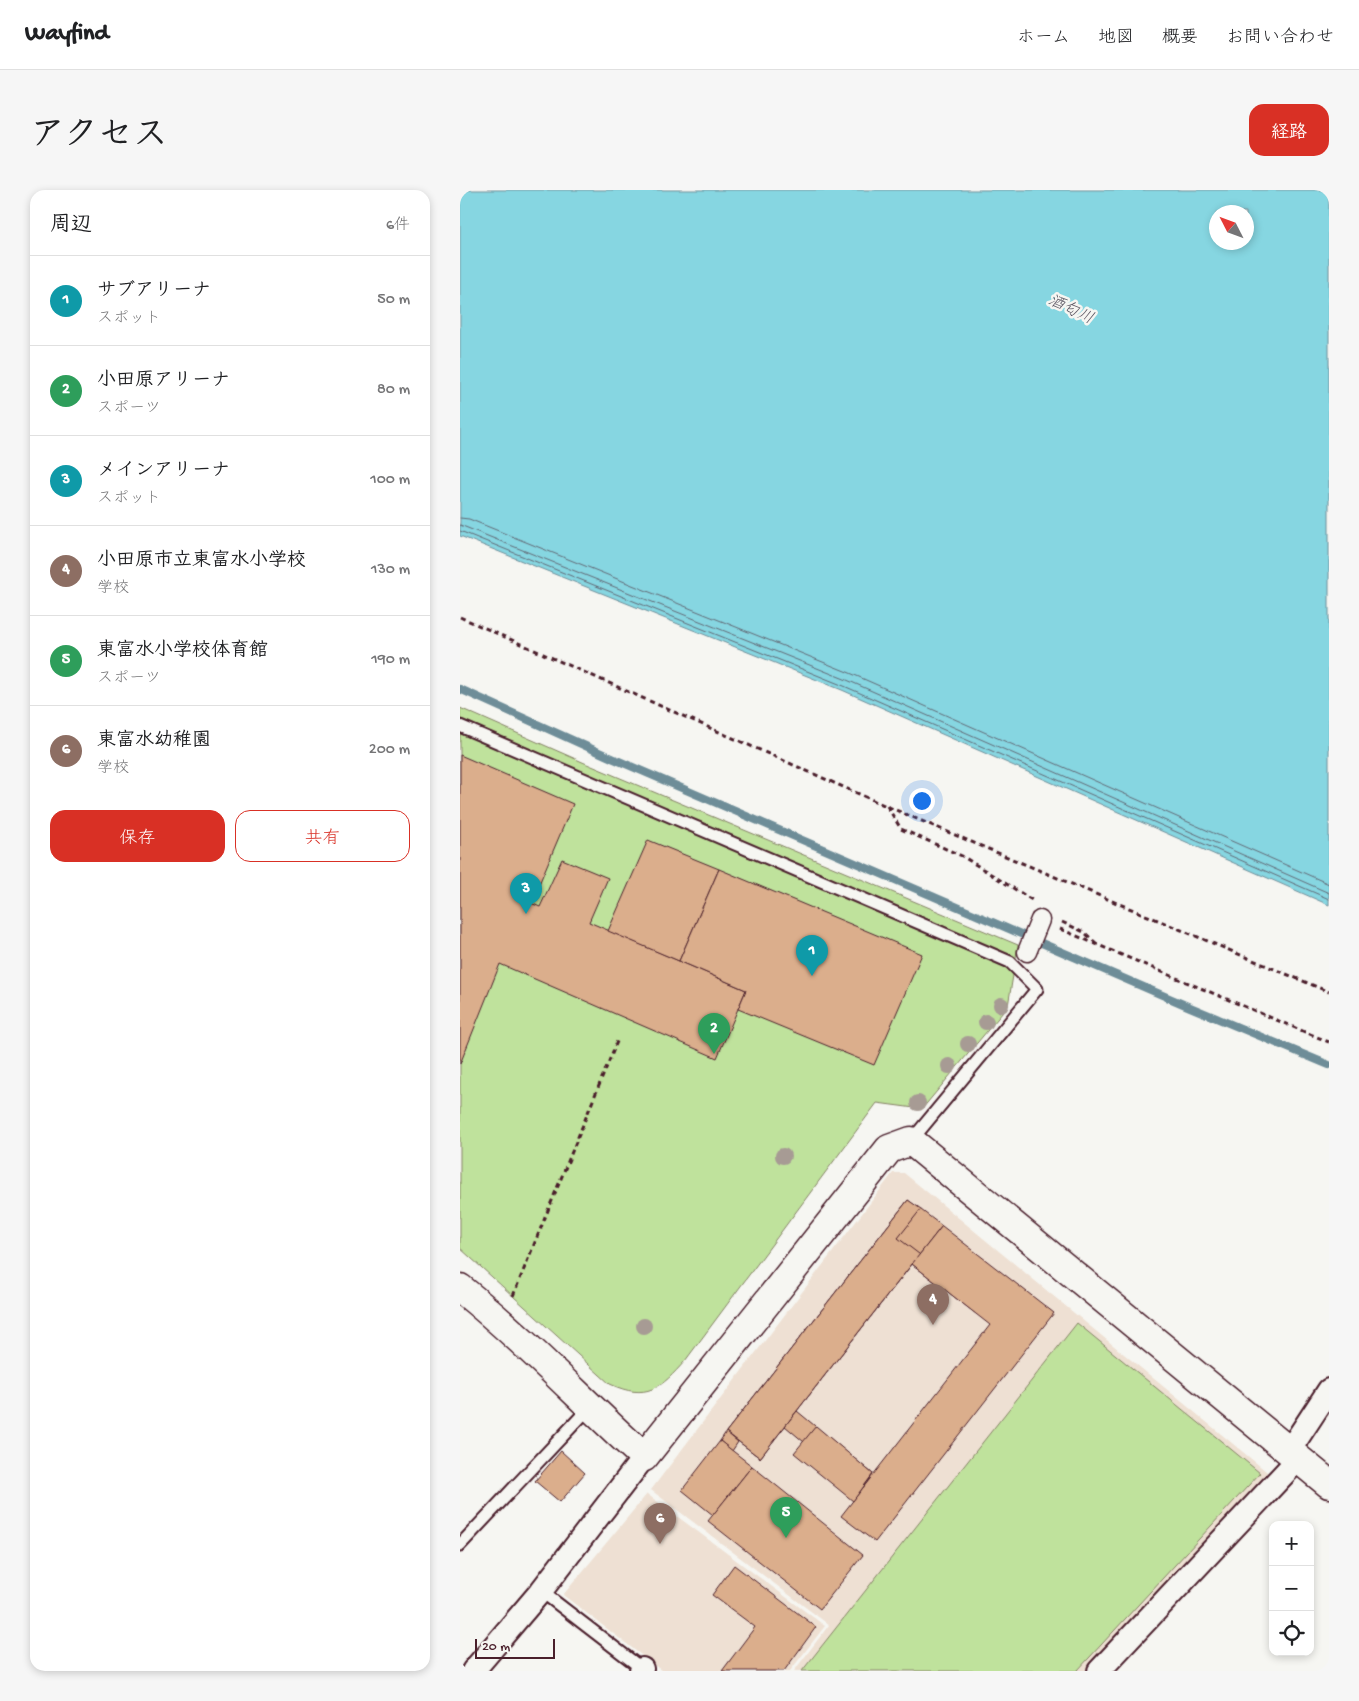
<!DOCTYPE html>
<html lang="ja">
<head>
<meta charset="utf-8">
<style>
  body { margin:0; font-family:"Gochi Hand","Klee One",sans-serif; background:#f6f6f6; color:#202124 }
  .controls { position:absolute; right:15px; bottom:15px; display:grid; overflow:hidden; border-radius:10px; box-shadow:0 2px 8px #0003 }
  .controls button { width:45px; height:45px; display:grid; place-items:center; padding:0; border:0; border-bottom:1px solid #e0e0e0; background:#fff; color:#202124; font:25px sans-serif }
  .compass { position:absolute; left:749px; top:15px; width:45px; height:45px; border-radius:50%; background:#fff; box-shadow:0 2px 8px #0003; rotate:312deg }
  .scale { position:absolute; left:15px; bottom:12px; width:80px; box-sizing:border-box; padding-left:5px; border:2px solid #4a1f2b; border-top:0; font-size:14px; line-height:18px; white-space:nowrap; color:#4a1f2b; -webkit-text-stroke:4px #f6f6f2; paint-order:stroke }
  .you { position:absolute; left:461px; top:610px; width:18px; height:18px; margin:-12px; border:4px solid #fff; border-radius:50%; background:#1a73e8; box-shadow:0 0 0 8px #1a73e833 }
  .badge { display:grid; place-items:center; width:32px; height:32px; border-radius:50%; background:#d93025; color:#fff; font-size:16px; font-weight:700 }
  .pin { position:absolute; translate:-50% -41px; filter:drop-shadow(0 1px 2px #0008) }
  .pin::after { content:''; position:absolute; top:26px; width:18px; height:15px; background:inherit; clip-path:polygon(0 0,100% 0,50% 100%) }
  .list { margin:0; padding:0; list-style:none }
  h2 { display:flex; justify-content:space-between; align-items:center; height:65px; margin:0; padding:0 20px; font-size:21px }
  h2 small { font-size:16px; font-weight:400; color:#757577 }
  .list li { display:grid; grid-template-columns:32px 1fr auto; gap:15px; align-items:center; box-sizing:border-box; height:90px; padding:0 20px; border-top:1px solid #e0e0e0 }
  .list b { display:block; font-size:19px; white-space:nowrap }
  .list p { margin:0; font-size:16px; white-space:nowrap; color:#757577 }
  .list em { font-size:16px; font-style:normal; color:#757577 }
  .actions { display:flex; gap:10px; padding:15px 20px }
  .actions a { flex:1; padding:11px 0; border:1px solid #d93025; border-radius:15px; text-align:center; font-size:18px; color:#d93025 }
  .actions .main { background:#d93025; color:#fff }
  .icon { flex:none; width:28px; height:28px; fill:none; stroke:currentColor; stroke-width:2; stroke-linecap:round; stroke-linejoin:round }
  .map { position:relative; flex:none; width:869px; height:1481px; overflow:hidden; border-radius:15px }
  header { display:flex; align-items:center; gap:30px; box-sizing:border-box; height:70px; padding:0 25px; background:#fff; border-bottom:1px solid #e0e0e0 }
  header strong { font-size:24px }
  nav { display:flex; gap:28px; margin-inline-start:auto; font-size:18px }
  .intro { display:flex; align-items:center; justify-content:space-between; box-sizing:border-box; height:120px; padding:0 30px }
  h1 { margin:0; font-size:35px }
  .button { padding:12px 22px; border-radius:15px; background:#d93025; color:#fff; font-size:18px; font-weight:700 }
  main { display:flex; gap:30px; padding:0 30px }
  aside { flex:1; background:#fff; border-radius:15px; box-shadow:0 2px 8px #0003 }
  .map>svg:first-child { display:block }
</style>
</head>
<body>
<header>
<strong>Wayfind</strong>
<nav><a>ホーム</a><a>地図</a><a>概要</a><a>お問い合わせ</a></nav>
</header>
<div class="intro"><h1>アクセス</h1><a class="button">経路</a></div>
<main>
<aside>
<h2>周辺<small>6件</small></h2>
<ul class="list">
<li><span class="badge" style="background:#0f9aa8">1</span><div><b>サブアリーナ</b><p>スポット</p></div><em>50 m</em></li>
<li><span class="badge" style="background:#2e9e5b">2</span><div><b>小田原アリーナ</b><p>スポーツ</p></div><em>80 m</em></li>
<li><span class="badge" style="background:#0f9aa8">3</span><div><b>メインアリーナ</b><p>スポット</p></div><em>100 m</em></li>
<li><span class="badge" style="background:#8d6e63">4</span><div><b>小田原市立東富水小学校</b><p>学校</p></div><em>130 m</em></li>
<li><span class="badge" style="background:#2e9e5b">5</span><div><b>東富水小学校体育館</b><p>スポーツ</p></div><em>190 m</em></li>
<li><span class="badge" style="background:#8d6e63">6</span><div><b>東富水幼稚園</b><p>学校</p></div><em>200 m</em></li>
</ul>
<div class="actions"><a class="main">保存</a><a>共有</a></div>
</aside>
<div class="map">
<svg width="869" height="1481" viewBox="0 0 869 1481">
  <rect width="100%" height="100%" fill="#f6f6f2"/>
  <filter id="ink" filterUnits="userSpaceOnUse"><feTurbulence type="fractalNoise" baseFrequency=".02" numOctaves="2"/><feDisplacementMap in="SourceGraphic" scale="10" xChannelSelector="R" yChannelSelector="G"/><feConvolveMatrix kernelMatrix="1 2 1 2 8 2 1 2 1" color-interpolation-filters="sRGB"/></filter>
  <g filter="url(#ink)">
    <g fill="#eee0d3">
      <polygon points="433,983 444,983 812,1286 627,1481 334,1481 369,1435 191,1300"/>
      <polygon points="187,1304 365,1436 330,1481 202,1481 103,1405"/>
    </g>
    <g fill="#bfe29c" stroke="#848064">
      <path d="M0,518L127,574L558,755L548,816L462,919L417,913L225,1171C201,1198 187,1211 150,1194L0,1058Z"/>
      <polygon points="617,1133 800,1283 617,1481 342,1481"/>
    </g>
    <path fill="#86d6e1" stroke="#6e8d98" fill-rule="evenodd" d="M0,0H869V715L382,500L0,346ZM756,22H786V52H756Z"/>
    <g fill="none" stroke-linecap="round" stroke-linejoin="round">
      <g stroke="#626874" stroke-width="1">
        <polyline points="0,328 9,329 390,483 869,694"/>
        <polyline points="0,335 387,490 869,703"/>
        <polyline points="0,341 384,496 869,709"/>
      </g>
      <polyline stroke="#6e8d98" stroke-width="8" points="0,499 152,568 730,817 869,875"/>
    </g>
    <g fill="#dbae8c" stroke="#4a1f2b">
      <polygon points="0,565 113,614 71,713 80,717 102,669 148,688 129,732 286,800 257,868 40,774 0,874"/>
      <polygon points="188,650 259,679 219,771 148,741"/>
      <polygon points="259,679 462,764 414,875 278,819 286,800 219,771"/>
      <polygon points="448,1010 482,1036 300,1268 266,1242"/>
      <polygon points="448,1010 461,1019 438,1048 523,1113 515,1123 452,1074 300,1268 266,1242"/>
      <polygon points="482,1036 594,1123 415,1352 381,1326 530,1135 452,1074"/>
      <polygon points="337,1221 413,1284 401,1300 325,1236"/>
      <polygon points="356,1236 413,1284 393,1311 334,1263"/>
      <polygon points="266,1242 278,1252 272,1261 260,1251"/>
      <polygon points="260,1251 292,1276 253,1325 222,1300"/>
      <polygon points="101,1261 125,1283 100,1312 75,1291"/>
      <polygon points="292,1276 403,1365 360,1419 248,1331"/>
      <polygon points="274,1375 356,1437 324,1481 262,1481 295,1437 252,1405"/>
    </g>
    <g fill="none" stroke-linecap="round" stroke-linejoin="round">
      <g stroke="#4a1f2b" stroke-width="15">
        <g id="service">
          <polyline points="0,536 550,772 577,799 451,951"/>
          <polyline points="0,1355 129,1218"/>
          <polyline points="81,1401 185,1481"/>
        </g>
      </g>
      <g stroke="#4a1f2b" stroke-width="21">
        <polyline id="pedestrian" points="567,762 580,730"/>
      </g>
      <g stroke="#4a1f2b" stroke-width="26">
        <g id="minor">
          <polyline points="829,1261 869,1200"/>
          <polyline points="13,1481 81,1401 184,1267"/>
          <polyline points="181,1481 182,1479"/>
          <polyline points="639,1481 838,1269"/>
        </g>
      </g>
      <g stroke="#4a1f2b" stroke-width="31">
        <path id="tertiary" d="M0,1098C65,1150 122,1211 184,1267L429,959L451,951L869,1294"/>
      </g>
      <g stroke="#4a1f2b" stroke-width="3" stroke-dasharray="5 4" stroke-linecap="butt">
        <polyline points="0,427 426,616 869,802"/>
        <polyline points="427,616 441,639 502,666 572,710"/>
        <polyline points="602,732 624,742 638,755"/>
        <polyline points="600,739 869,852"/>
        <polyline points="53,1106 158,849"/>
      </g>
      <use href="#service" stroke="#f6f6f2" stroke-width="11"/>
      <use href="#pedestrian" stroke="#f6f6f2" stroke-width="18"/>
      <use href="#minor" stroke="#f6f6f2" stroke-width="22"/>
      <use href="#tertiary" stroke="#f6f6f2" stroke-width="28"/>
    </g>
    <g fill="#a79b94">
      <circle cx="541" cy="815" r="8"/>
      <circle cx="526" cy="832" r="8"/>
      <circle cx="508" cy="854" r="8"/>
      <circle cx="489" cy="876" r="8"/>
      <circle cx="458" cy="913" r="8"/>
      <circle cx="323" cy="966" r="8"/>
      <circle cx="184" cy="1136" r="8"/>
    </g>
  </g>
  <g text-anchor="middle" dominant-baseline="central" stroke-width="5" stroke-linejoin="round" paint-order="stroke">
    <g font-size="16" font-style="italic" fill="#5c5662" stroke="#f6f6f2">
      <text transform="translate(610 121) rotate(25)">酒匂川</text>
    </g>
  </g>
</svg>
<div class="controls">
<button>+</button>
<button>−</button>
<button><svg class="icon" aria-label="locate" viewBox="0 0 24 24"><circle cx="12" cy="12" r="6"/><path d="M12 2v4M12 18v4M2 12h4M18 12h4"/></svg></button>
</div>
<svg class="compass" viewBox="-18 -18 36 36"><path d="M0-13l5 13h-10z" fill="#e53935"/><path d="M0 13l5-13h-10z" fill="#757577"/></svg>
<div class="scale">20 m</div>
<div class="you"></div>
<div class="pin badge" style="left:352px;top:786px;background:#0f9aa8">1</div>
<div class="pin badge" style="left:254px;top:864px;background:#2e9e5b">2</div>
<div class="pin badge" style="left:66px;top:724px;background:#0f9aa8">3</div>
<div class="pin badge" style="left:473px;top:1135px;background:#8d6e63">4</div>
<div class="pin badge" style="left:326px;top:1348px;background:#2e9e5b">5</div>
<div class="pin badge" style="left:200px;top:1354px;background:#8d6e63">6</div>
</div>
</main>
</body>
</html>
